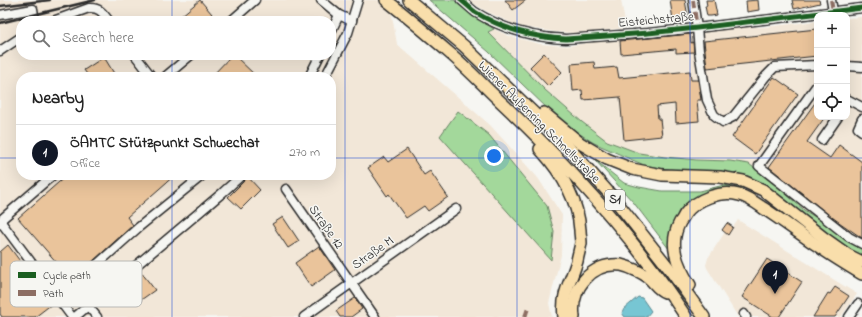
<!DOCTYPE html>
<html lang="en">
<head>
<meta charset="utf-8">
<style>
  body { margin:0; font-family:"Indie Flower",sans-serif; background:#f6f6f6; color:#222 }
  .controls { position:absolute; right:12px; top:12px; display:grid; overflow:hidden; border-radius:8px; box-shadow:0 4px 16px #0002 }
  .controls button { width:36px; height:36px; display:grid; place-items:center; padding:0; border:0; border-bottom:1px solid #e0e0e0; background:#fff; color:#222; font:20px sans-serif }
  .you { position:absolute; left:494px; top:156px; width:14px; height:14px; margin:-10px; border:3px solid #fff; border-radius:50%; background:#1a73e8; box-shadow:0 0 0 6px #1a73e833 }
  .badge { display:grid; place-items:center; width:26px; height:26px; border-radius:50%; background:#111827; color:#fff; font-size:13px; font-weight:700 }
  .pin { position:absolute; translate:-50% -33px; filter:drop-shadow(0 1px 2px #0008) }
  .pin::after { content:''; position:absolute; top:21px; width:14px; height:12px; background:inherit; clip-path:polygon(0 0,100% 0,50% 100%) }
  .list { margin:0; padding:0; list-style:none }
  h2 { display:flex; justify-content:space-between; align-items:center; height:52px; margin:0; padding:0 16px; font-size:17px }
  h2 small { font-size:13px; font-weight:400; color:#767676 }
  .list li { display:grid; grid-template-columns:26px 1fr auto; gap:12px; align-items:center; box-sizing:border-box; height:56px; padding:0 16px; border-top:1px solid #e0e0e0 }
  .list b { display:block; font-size:15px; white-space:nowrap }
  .list p { margin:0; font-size:13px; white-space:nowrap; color:#767676 }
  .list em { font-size:13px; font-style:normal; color:#767676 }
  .icon { flex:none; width:22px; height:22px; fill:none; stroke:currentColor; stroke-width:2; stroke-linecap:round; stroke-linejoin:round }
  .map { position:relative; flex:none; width:862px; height:317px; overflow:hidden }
  .search { position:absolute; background:#fff; box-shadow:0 4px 16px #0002; left:16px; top:16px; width:320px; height:44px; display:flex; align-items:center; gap:10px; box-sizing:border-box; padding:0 14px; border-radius:16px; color:#767676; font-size:15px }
  .panel { position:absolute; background:#fff; box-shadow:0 4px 16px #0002; left:16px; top:72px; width:320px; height:108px; border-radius:16px }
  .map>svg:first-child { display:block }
</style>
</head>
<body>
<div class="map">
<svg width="862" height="317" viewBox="0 0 862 317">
  <rect width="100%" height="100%" fill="#f6f6f2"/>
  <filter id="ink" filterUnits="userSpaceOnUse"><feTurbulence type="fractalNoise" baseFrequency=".025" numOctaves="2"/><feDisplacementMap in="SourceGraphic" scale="8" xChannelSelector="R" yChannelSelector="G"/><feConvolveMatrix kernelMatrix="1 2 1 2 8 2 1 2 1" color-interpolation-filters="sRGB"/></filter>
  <g filter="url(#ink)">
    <g fill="#f2e7d8" fill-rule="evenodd">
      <path d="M0,0H392L391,10L397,44L490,125L538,178L562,215L561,255L549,303L552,317H0ZM21,21H331V55H21ZM21,77H331V175H21Z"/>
      <polygon points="468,0 621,0 626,28 591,32 574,33 556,32 535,29 517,26 484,10"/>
      <polygon points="862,17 862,247 804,210 778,187 749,164 665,157 639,153 607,141 582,122 545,90 488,32 494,29 509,36 540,44 568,46 619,38 752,27 764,27 817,21 817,117 847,117 847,18"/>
      <polygon points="738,220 857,294 841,317 738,317 707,268 706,265 708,258 725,232 722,230 727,223 733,227"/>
    </g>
    <g fill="#a3d89b" stroke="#678263">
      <polygon points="429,0 454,0 465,10 494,29 488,32 545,90 582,122 607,141 639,153 665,157 697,160 730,161 749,164 778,187 804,210 862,247 862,256 855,253 828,235 760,184 739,174 667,169 644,165 594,143 575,131 552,113 489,52"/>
      <polygon points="458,111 489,135 547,206 554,232 551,260 440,136"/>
      <polygon points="595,160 624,183 639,187 662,191 700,191 724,185 743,189 711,191 670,238 669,249 634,203"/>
    </g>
    <polygon fill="#77c6d3" stroke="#598890" points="638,297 642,298 651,311 646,317 625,317 622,313 624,309"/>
    <g fill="#eac49b" stroke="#2b2b2b">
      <polygon points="200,0 212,14 204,21 175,21"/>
      <polygon points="505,0 526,0 513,10"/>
      <polygon points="670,0 685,0 688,17 673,20"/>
      <polygon points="706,0 714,0 717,15 711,16 707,16 705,6 707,6"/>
      <polygon points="758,0 759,10 747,12 746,1"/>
      <polygon points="792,0 819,0 820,3 794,9"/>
      <polygon points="817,29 817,56 707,68 704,41"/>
      <polygon points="690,34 691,43 693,42 694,52 676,53 676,49 621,54 620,41"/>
      <polygon points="544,53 562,72 548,86 530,67"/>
      <polygon points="232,55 234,55 257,77 211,77"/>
      <polygon points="104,57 115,75 112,77 89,77 84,70"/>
      <polygon points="594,62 595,69 617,67 619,78 690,71 691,80 698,80 701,100 697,100 699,121 676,123 675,104 657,106 658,119 660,119 662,136 624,140 620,97 583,100 582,90 573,91 571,64"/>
      <polygon points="774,77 798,94 755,154 732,137"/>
      <polygon points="817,100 817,117 825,117 807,142 830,158 839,145 862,162 862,238 833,218 769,167"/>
      <polygon points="407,149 424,175 430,171 448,197 428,211 424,206 406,218 389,194 387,196 368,168 384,157 388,162"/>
      <polygon points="67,175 175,175 127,217 133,225 72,280 18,218"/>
      <polygon points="248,177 260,190 241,209 228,197"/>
      <polygon points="283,217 299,241 288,248 272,224"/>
      <polygon points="727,223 733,227 728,235 722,230"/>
      <polygon points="8,245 52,304 35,317 2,317 0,314 0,252"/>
      <polygon points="319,246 335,270 311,287 295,263"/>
      <polygon points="767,259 802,282 779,317 773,317 742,297"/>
      <polygon points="141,272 155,290 138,302 125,284"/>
      <polygon points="835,287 849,296 835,317 813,317 828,293 830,294"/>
      <polygon points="355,298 362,309 351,317 340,317 336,311"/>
    </g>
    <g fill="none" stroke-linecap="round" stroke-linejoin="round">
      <g stroke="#2b2b2b" stroke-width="11">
        <g id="minor">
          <polyline points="321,0 339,15 352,21"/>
          <path d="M461,0C466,4 470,8 475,12C502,29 535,38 566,39L648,33L697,28L862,8"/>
          <polyline points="693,0 697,28 699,51 707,100 714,115 723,122 733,117 766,76 775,67 817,65"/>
          <polyline points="831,0 833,11"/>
          <polyline points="0,15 33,9 35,21"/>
          <path d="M53,21L89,8C99,7 103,13 109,21"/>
          <polyline points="231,21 255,0"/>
          <polyline points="331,32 339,15"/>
          <polyline points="0,51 21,37"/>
          <polyline points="135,55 152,77"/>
          <polyline points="847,66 862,67"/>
          <polyline points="166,76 191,55"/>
          <polyline points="309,77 320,55"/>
          <polyline points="325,77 348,33 358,0"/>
          <polyline points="817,85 759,166 849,237 862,244"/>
          <polyline points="847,99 862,107"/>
          <polyline points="862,119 858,128 862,131"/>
          <polyline points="822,140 838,117"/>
          <polyline points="286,189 375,317"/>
          <polyline points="1,222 72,317"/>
          <polyline points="0,224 3,218 53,175"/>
          <polyline points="75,284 139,227 203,175"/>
          <polyline points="88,306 97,317"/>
          <polyline points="744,314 746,317"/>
          <polyline points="75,317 221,194 242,175"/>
          <polyline points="304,317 456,209"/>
          <polyline points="849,317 858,304"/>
        </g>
      </g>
      <g stroke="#2b2b2b" stroke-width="14">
        <g id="highway">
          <path d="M386,0C409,18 431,37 453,56C470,71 485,87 501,102C570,167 635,238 686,317"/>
          <polyline points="409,0 464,46 562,140 616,201 668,267 704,317"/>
          <polyline points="544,113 580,143 607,159 632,169 662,175 720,177 743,181 763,190 824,238 848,255 862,262"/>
          <path d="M540,149C561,172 578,199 580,230C580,234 581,239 581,243C580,249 578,255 577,261C571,282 561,293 564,317"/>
          <path d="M690,285C677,265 668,244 680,222C682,220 683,217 685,214C696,199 721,190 739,195C748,197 756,203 763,208C782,220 800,234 818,246C832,256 847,265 862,274"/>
          <path d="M574,317C570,289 591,262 621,265C625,266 631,268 635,270C640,272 647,276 651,280C656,285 658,289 665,292"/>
        </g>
      </g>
      <use href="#minor" stroke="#f6f6f2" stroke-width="8"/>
      <use href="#highway" stroke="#f9deab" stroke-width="11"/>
      <g stroke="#2b2b2b" stroke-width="2.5">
        <polyline points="0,6 50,0"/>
        <polyline points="0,23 95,0"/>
      </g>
      <g stroke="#8d6e63" stroke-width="4" stroke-dasharray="8 4" stroke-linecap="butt">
        <polyline points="693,0 697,28"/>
        <polyline points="831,0 833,11"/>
        <polyline points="525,317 528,308"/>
      </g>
      <g stroke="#f6f6f2" stroke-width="8">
        <path id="cycleway" d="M461,0C466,4 470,8 475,12C502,29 535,38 566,39L648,33L697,28L862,8"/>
      </g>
      <use href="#cycleway" stroke="#1b5e20" stroke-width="5"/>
    </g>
  </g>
  <path fill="none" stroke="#1d4ed8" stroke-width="1" stroke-opacity="0.55" d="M172,0V21M345,0V317M517,0V317M690,0V317M172,55V77M0,158H21M331,158H862M172,175V317"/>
  <g text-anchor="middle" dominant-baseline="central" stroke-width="3" stroke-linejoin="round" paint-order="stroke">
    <rect fill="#f6f6f2" stroke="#686867" stroke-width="1" x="605" y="190" width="20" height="20" rx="3"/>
    <g font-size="12" font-weight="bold" fill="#2b2b2b">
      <text x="615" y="200">S1</text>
    </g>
    <g font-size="13" fill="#2b2b2b" stroke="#f6f6f2">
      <text transform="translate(656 20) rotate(-5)">Eisteichstraße</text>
      <text transform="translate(539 122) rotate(45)">Wiener Außenring Schnellstraße</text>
      <text transform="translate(326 227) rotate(55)">Straße 12</text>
      <text transform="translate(373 253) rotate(-35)">Straße M</text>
    </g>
  </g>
  <rect x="10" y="261" width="132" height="46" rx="6" fill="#f6f6f2" stroke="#b9b9b6" stroke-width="1"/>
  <rect x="18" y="272" width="18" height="6" fill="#1b5e20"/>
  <rect x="18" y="290" width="18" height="6" fill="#8d6e63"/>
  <g font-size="11" fill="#2b2b2b">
    <text x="43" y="279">Cycle path</text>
    <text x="43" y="297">Path</text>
  </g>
</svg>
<div class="controls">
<button>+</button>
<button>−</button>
<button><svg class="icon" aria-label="locate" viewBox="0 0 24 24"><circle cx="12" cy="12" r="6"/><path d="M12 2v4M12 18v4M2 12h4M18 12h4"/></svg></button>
</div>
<div class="you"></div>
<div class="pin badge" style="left:775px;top:294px">1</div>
<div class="search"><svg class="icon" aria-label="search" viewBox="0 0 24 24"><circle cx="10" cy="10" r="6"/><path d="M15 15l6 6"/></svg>Search here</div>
<section class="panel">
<h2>Nearby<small></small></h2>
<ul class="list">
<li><span class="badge">1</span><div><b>ÖAMTC Stützpunkt Schwechat</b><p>Office</p></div><em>270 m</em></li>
</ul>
</section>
</div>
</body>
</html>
